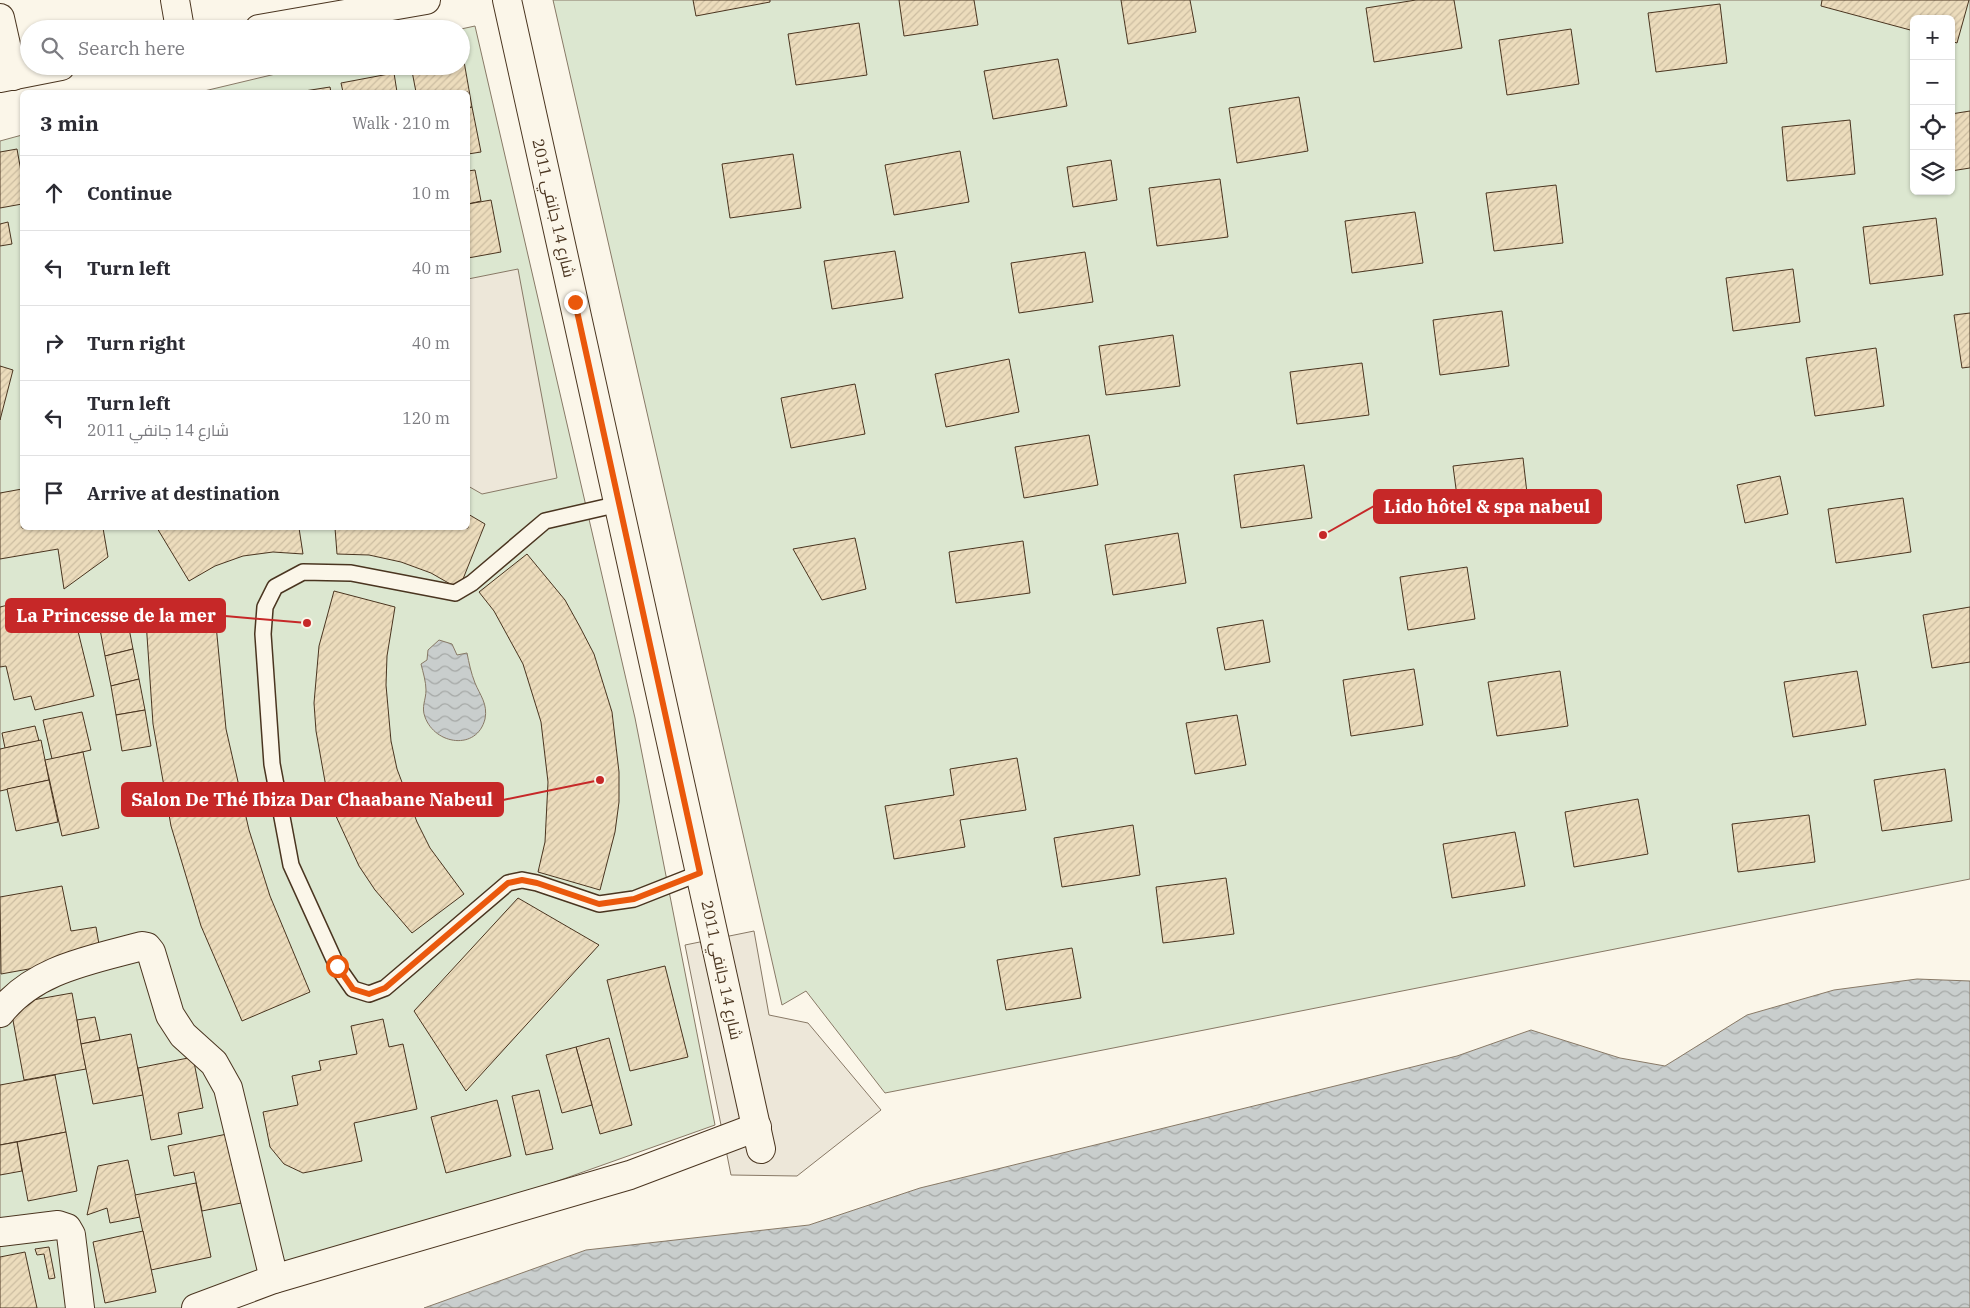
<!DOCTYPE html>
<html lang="en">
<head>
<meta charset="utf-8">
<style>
  body { margin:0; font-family:"IBM Plex Serif",Cairo,serif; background:#f7f7f7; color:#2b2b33 }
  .controls { position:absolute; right:15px; top:15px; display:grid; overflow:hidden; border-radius:8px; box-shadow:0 1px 4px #0004 }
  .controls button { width:45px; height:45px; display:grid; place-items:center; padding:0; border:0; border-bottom:1px solid #e1e1e2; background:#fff; color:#2b2b33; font:25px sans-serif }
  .stop { position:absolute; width:15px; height:15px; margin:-11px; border:4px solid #ea580c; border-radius:50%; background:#fff }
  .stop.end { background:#ea580c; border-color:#fff; box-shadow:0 1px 5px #0008 }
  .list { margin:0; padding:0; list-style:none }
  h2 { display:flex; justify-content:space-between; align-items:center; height:65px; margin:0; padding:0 20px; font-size:21px }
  h2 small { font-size:16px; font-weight:400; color:#7c7c81 }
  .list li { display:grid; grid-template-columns:32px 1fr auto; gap:15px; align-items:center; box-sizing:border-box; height:75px; padding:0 20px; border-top:1px solid #e1e1e2 }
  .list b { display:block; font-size:19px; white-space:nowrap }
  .list p { margin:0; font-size:16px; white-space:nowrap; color:#7c7c81 }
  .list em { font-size:16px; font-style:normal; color:#7c7c81 }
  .icon { flex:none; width:28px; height:28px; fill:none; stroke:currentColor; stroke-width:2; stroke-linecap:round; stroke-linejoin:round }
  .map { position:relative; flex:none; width:1970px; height:1308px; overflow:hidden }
  .search { position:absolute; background:#fff; box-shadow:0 1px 4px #0004; left:20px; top:20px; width:450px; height:55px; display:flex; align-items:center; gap:12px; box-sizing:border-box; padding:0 18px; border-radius:28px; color:#7c7c81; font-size:19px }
  .panel { position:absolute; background:#fff; box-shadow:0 1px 4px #0004; left:20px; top:90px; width:450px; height:440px; border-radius:8px }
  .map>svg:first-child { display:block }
</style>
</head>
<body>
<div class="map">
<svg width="1970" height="1308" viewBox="0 0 1970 1308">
  <defs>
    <pattern id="water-waves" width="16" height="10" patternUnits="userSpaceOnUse" patternTransform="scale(1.25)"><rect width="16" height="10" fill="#c9cecd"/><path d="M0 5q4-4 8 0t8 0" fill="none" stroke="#a5a8a6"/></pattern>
    <pattern id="building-hatch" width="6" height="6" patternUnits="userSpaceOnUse" patternTransform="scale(1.25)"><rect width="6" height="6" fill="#ecdcbc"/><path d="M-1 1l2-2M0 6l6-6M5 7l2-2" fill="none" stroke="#ccbda1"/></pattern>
  </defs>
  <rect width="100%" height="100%" fill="#fbf6e9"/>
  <g fill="#dce7d0" stroke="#887966" fill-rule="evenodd">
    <path d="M553,0H1970V879L885,1093L806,991L782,1005ZM1914,19H1951V191H1914Z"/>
    <polygon points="475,26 635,718 715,1125 201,1308 0,1308 0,141 22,135 22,528 468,528 468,92 200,92 309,66 461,66 461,29"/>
  </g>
  <g fill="#ede7d9" stroke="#887966">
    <polygon points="518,269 557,478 482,494 468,486 468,279"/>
    <polygon points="754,931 769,1015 808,1023 881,1110 797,1176 731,1175 685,945"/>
  </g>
  <g fill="url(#water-waves)" stroke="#887966">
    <path d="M439,640L452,644L457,655L467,653C469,663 471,673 475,683C480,695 488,704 485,719C477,751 435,745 425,717C421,707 426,700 426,690C426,682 423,672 421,664L427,660L428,650Z"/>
    <polygon points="1917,979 1970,981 1970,1308 424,1308 586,1250 809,1225 920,1188 1457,1056 1531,1030 1620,1058 1665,1066 1747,1015 1834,990"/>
  </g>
  <g fill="url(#building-hatch)" stroke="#4a3520">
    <polygon points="693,0 770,0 770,2 696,16"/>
    <polygon points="899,0 974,0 978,25 904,36"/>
    <polygon points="1121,0 1190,0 1196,32 1128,44"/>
    <polygon points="1416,0 1454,0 1462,48 1374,62 1366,8"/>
    <polygon points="1822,0 1969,0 1957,43 1951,41 1951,19 1914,19 1914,31 1821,6"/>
    <polygon points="1720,4 1727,63 1656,72 1648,13"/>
    <polygon points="859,23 867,75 796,85 788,34"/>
    <polygon points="1571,29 1579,84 1507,95 1499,40"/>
    <polygon points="462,50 472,107 468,108 468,92 416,92 411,66 461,66"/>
    <polygon points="1058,59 1067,106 993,119 984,71"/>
    <polygon points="394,73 397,92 343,92 341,83"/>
    <polygon points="330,87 331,92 298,92"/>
    <polygon points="1299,97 1308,151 1237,163 1229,108"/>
    <polygon points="472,107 481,152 468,154 468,108"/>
    <polygon points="1970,111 1970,168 1951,171 1951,114"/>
    <polygon points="1850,120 1855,174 1787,181 1782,127"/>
    <polygon points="17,149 22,177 22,204 0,208 0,152"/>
    <polygon points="960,151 969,202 894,215 885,165"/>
    <polygon points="793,154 801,208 730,218 722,164"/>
    <polygon points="1111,160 1117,200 1073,207 1067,167"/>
    <polygon points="475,170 481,201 468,204 468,171"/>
    <polygon points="1220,179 1228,237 1157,246 1149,188"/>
    <polygon points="1556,185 1563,243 1494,251 1486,193"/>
    <polygon points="491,200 501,252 468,258 468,204"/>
    <polygon points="1415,212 1423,263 1352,273 1345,221"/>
    <polygon points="1936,218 1943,275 1870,284 1863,227"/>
    <polygon points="8,222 12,244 0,246 0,224"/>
    <polygon points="895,251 903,298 832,309 824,261"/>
    <polygon points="1085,252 1093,302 1019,313 1011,263"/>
    <polygon points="1793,269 1800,322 1733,331 1726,278"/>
    <polygon points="1502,311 1509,366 1440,375 1433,320"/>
    <polygon points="1970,313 1970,367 1962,368 1954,315"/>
    <polygon points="1173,335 1180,386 1106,395 1099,346"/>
    <polygon points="1876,348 1884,406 1815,416 1806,358"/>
    <polygon points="1009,359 1019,412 946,427 935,374"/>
    <polygon points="1362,363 1369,415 1297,424 1290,372"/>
    <polygon points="0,366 13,370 0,420"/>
    <polygon points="855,384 865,434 791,448 781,398"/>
    <polygon points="1089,435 1098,485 1024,498 1015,447"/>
    <polygon points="1523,458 1529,511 1460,519 1453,466"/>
    <polygon points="1304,465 1312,518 1241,528 1234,475"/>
    <polygon points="1780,476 1788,514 1745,523 1737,485"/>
    <polygon points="22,489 22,528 103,528 108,557 64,589 58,549 0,559 0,493"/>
    <polygon points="1903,498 1911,552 1836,563 1828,509"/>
    <polygon points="468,514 485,524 459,589 431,573 401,562 369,555 337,554 335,528 468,528"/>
    <polygon points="157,528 299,528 303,554 273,552 243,556 215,566 189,581"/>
    <polygon points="1178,533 1186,583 1113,595 1105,545"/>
    <polygon points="855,538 866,589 822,600 793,549"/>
    <polygon points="1023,541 1030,593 956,603 949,552"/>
    <polygon points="527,554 565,600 580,627 594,654 612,712 619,772 619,802 615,832 600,890 538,872 545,842 548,782 541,722 523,664 494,611 479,592"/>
    <polygon points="1467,567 1475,619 1408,630 1400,577"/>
    <polygon points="334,591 395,607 387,656 386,685 391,741 397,769 417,822 430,848 464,894 412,933 375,890 359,866 335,814 326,787 316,731 314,703 319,646"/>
    <polygon points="24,601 29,622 73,611 94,696 35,710 31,696 14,700 6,666 0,667 0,607"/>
    <polygon points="1970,607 1970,662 1932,668 1923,615"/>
    <polygon points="127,618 133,649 105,656 99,624"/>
    <polygon points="1263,620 1270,662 1225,670 1217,628"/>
    <polygon points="146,621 216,625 226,729 249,830 270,896 310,992 242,1021 201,926 171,826 153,724"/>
    <polygon points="133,649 139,679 111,686 105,656"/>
    <polygon points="1414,669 1423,725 1351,736 1343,680"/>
    <polygon points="1560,671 1568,726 1497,736 1488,682"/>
    <polygon points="1857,671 1866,725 1793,737 1784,682"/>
    <polygon points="139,679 145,710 116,715 111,686"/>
    <polygon points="145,710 151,746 122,751 116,715"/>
    <polygon points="82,712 91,750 52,759 43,720"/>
    <polygon points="1237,715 1246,765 1195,774 1186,723"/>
    <polygon points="35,726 39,741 5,748 2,733"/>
    <polygon points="41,740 49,780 0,791 0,749"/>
    <polygon points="83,752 99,828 62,836 45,760"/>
    <polygon points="1017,758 1026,810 960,820 965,847 894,859 885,806 954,795 950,769"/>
    <polygon points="1945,769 1952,821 1882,831 1874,780"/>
    <polygon points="49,780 58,822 16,831 7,789"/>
    <polygon points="1638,799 1648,854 1574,867 1565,812"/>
    <polygon points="1809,815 1815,862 1738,872 1732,824"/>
    <polygon points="1133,825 1140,875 1062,887 1054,838"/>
    <polygon points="1515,832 1525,886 1452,898 1443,844"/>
    <polygon points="1226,878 1234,934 1163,943 1156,887"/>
    <polygon points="62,886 71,931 96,927 101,956 1,974 0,897"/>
    <polygon points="518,898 599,945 466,1091 414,1011"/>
    <polygon points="1072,948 1081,998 1006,1010 997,960"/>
    <polygon points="665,966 688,1057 630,1071 607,980"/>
    <polygon points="72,993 86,1069 24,1080 10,1004"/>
    <polygon points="95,1017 100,1040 81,1044 77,1020"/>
    <polygon points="383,1019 389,1047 403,1044 417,1109 354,1123 362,1161 303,1173 284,1164 270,1147 263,1112 298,1105 292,1076 321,1070 319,1061 357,1054 351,1026"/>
    <polygon points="131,1034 143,1095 93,1104 81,1044"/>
    <polygon points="609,1038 632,1125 600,1134 576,1047"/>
    <polygon points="576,1047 592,1105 562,1113 546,1055"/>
    <polygon points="193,1057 203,1108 178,1113 182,1134 151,1140 138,1068"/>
    <polygon points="55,1075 66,1132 0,1145 0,1085"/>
    <polygon points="539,1090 553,1149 526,1155 512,1096"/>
    <polygon points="497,1100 511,1156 446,1173 431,1117"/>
    <polygon points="66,1132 77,1191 28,1201 17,1142"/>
    <polygon points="232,1133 246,1202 202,1211 194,1172 174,1176 168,1146"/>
    <polygon points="17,1142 22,1171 0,1175 0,1145"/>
    <polygon points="128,1160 140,1217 110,1223 107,1208 87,1215 98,1166"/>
    <polygon points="196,1183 211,1257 151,1270 135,1195"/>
    <polygon points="143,1231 156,1292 105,1303 93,1242"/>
    <polygon points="49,1247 55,1278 49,1279 44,1254 37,1255 35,1249"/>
    <polygon points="25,1252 37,1308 0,1308 0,1257"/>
  </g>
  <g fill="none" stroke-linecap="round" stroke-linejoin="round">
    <g stroke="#4a3520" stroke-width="18">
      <polyline id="service" points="619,504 545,521 472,583 455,593 351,573 303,572 275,587 265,607 263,634 272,764 291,865 337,966 353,989 369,994 385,988 508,883 522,880 537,883 599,904 634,899 700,873"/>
    </g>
    <g stroke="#4a3520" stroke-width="30">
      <g id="minor">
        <polyline points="175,0 180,29"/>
        <polyline points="0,18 13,76"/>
        <polyline points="259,29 426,0"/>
        <polyline points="0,78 61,66"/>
        <path d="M0,1013C34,969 91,960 142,946L147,947L151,952L170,1015L183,1035L214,1063L228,1088L274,1279"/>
        <polyline points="0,1232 58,1225 67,1228 71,1235 80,1308"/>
        <polyline points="196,1308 274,1279 630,1175 757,1127"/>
      </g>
    </g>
    <g stroke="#4a3520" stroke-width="30">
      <polyline id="tertiary" points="507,0 761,1149"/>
    </g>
    <use href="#service" stroke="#fbf6e9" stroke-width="15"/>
    <use href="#minor" stroke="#fbf6e9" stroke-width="28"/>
    <use href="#tertiary" stroke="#fbf6e9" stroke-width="28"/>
  </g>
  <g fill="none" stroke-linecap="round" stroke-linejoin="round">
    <polyline stroke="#ea580c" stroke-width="6" points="337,966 353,989 369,994 385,988 508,883 522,880 537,883 599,904 634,899 700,873 575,302"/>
  </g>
  <g text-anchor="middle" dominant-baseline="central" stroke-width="4" stroke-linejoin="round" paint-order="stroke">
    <g font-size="16" fill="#4a3520" stroke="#fbf6e9">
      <text transform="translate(554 208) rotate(77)">شارع 14 جانفي 2011</text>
      <text transform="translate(722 970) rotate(78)">شارع 14 جانفي 2011</text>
    </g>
  </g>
  <path fill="none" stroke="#c62828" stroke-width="2" d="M1323 535L1374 506M307 623L225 616M600 780L503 800"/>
  <g fill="#c62828" stroke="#fbf6e9" stroke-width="2">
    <circle cx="1323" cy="535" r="5"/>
    <circle cx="307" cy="623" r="5"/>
    <circle cx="600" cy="780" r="5"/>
  </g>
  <g fill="#c62828" stroke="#c62828" stroke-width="2">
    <rect x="1374" y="490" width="227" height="33" rx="5"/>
    <rect x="6" y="599" width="219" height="33" rx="5"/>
    <rect x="122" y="783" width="381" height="33" rx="5"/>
  </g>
  <g font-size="18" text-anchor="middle" font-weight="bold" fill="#fff">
    <text x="1487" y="513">Lido hôtel &amp; spa nabeul</text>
    <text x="116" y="622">La Princesse de la mer</text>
    <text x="312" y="806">Salon De Thé Ibiza Dar Chaabane Nabeul</text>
  </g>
</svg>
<div class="controls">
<button>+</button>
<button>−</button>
<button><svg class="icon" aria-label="locate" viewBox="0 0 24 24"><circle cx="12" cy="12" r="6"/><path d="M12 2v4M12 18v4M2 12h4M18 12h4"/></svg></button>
<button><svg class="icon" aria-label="layers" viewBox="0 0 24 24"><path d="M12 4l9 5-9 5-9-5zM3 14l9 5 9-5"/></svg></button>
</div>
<div class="stop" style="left:337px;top:966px"></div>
<div class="stop end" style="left:575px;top:302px"></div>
<div class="search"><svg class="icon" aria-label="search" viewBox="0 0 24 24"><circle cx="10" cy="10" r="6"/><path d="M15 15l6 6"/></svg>Search here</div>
<section class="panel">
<h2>3 min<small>Walk · 210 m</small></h2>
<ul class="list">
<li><svg class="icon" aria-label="ahead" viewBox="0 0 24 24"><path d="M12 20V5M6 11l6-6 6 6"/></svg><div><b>Continue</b></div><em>10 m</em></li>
<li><svg class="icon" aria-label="left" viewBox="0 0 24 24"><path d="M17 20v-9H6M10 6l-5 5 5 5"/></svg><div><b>Turn left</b></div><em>40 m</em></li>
<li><svg class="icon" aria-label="right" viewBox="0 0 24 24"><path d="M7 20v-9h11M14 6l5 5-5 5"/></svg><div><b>Turn right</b></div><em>40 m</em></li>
<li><svg class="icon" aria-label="left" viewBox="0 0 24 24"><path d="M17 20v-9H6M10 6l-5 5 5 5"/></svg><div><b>Turn left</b><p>شارع 14 جانفي 2011</p></div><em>120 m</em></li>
<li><svg class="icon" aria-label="arrive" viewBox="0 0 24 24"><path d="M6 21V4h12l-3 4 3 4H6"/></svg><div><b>Arrive at destination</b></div></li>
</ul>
</section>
</div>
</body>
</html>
